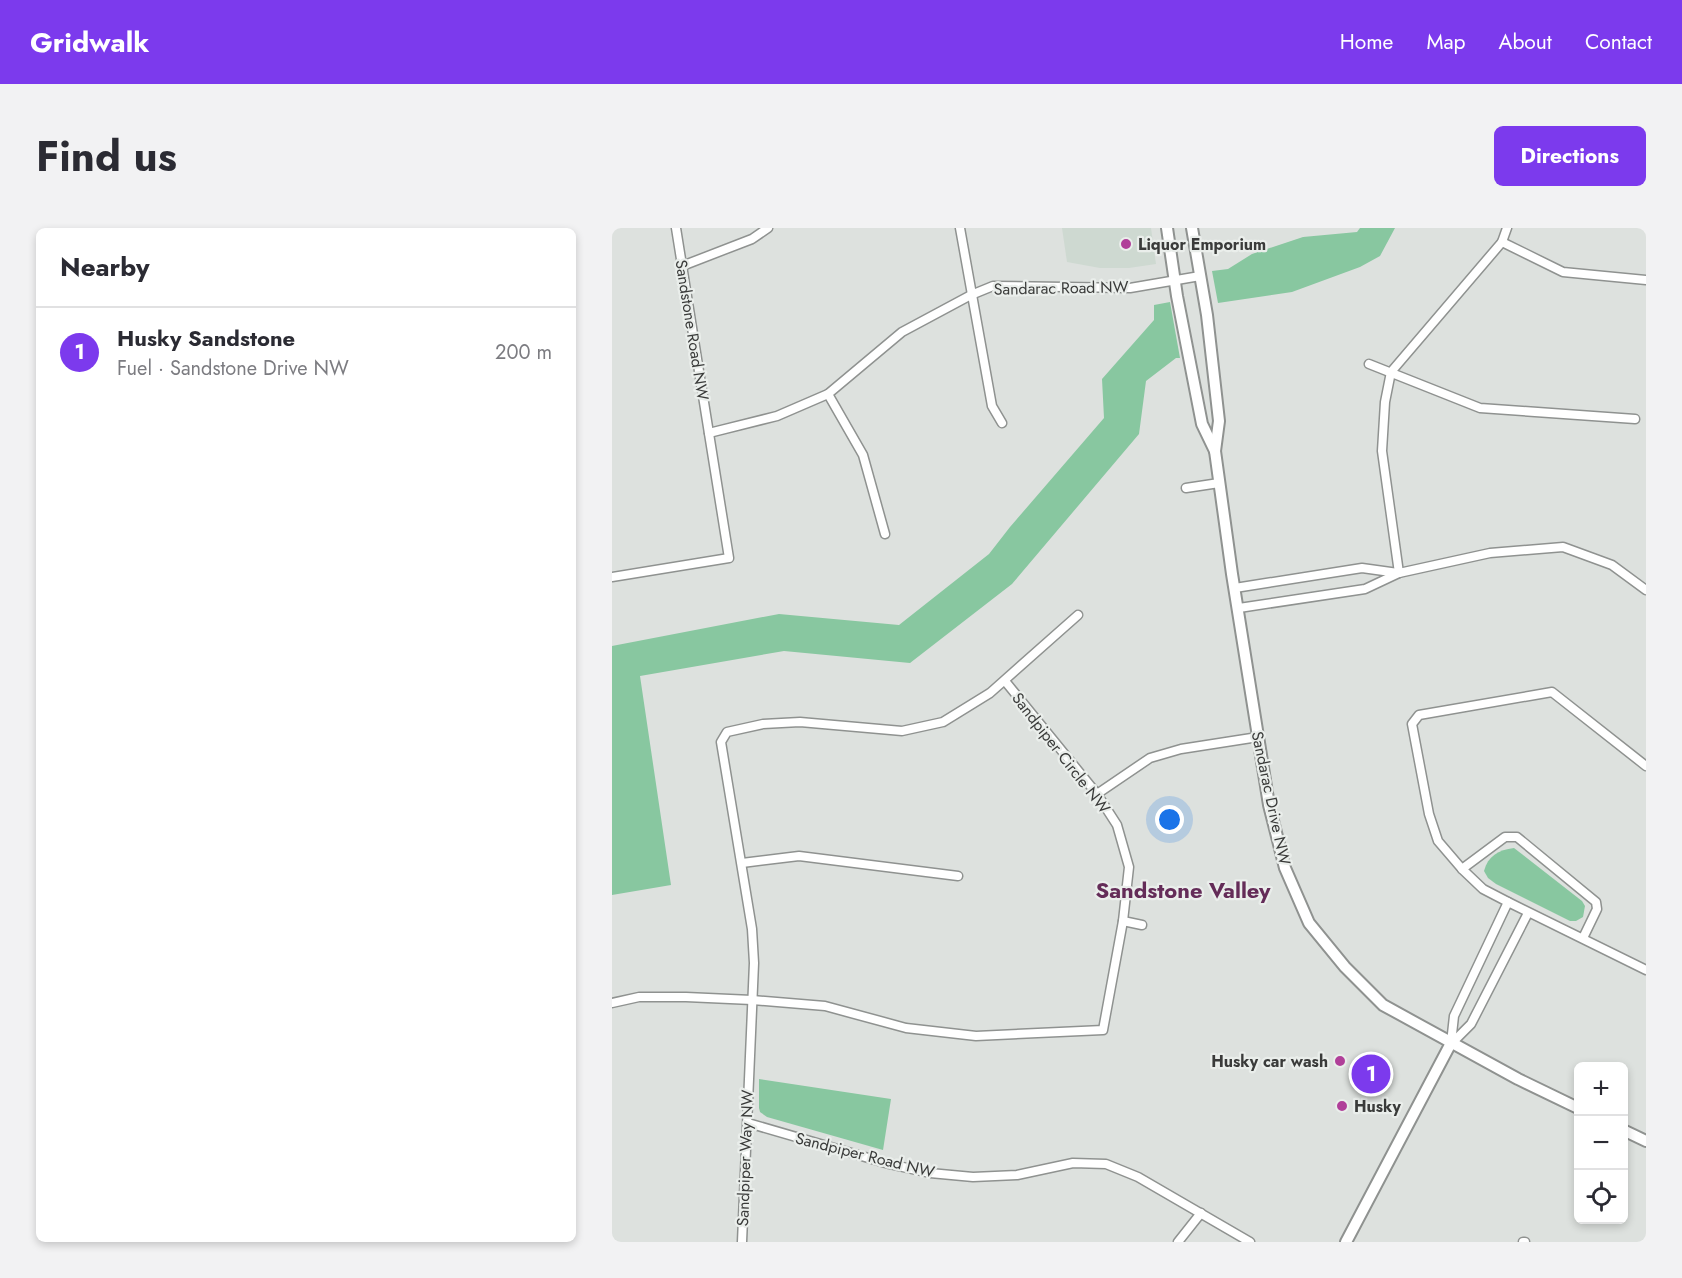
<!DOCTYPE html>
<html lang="en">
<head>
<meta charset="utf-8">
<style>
  body { margin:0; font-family:Jost,sans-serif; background:#f2f2f3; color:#2b2b33 }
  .controls { position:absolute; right:18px; bottom:18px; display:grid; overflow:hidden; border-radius:9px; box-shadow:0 3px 9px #0003 }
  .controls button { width:54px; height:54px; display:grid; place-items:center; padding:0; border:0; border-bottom:2px solid #e1e1e2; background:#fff; color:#2b2b33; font:30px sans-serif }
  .you { position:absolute; left:558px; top:592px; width:21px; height:21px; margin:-15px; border:4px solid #fff; border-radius:50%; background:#1a73e8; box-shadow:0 0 0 9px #1a73e833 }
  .badge { display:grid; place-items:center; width:39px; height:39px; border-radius:50%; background:#7c3aed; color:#fff; font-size:20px; font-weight:700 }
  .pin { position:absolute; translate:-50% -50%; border:3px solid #fff; box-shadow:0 2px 6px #0006 }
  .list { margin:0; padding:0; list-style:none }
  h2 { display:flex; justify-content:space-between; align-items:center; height:78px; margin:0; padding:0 24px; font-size:26px }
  h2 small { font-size:20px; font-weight:400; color:#7c7c81 }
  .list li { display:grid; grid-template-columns:39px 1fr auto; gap:18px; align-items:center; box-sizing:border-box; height:90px; padding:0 24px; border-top:2px solid #e1e1e2 }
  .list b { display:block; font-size:22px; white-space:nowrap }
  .list p { margin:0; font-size:20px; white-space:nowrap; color:#7c7c81 }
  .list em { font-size:20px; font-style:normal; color:#7c7c81 }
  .icon { flex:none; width:33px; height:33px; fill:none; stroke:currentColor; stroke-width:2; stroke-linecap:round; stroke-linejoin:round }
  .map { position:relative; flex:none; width:1034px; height:1014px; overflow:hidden; border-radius:9px }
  header { display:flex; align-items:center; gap:36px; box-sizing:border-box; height:84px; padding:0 30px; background:#7c3aed; color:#fff }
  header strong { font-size:28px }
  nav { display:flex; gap:33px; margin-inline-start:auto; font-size:21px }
  .intro { display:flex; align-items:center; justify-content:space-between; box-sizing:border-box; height:144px; padding:0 36px }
  h1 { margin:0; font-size:42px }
  .button { padding:15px 27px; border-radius:9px; background:#7c3aed; color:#fff; font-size:21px; font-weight:700 }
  main { display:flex; gap:36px; padding:0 36px }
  aside { flex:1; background:#fff; border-radius:9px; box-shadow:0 3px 9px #0003 }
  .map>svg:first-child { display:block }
</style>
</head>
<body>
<header>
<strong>Gridwalk</strong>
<nav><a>Home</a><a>Map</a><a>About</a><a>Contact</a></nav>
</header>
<div class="intro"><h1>Find us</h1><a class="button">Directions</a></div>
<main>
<aside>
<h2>Nearby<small></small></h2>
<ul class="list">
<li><span class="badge">1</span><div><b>Husky Sandstone</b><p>Fuel · Sandstone Drive NW</p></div><em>200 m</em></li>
</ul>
</aside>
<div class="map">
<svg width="1034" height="1014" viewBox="0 0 1034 1014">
  <rect width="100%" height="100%" fill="#dde1de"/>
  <polygon fill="#ced9d1" points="450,0 539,0 544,36 517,40 488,40 455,34"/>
  <g fill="#88c7a0">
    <polygon points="748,0 783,0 768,28 748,39 680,64 606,75 600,43 616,41 640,26 691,9 745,4"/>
    <polygon points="558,74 568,130 564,130 534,153 527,206 400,356 298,435 172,423 28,448 59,657 0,667 0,418 167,386 287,397 377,326 398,299 492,190 490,151 542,92 542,77"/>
    <path d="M902,620L970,673L973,678L971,689L964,693H958L884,656L876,650L872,643C876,628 886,622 902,620Z"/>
    <polygon points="147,851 279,871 271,922 155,889 148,884 147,880"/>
  </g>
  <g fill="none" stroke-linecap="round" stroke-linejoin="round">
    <g stroke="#8f9290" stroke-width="11">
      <g id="minor">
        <polyline points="348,0 380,178 390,195"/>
        <polyline points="890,14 951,44 1034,52"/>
        <polyline points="70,38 140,11 156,0"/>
        <polyline points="757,136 868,180 1023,191"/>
        <polyline points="216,166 251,227 273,306"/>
        <polyline points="97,205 165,188 216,166 290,104 359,67 381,58 518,60 588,48"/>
        <polyline points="574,260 607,255"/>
        <polyline points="787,345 770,223 773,174 779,144 890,14 895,0"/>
        <polyline points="0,349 117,330 64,0"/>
        <polyline points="623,360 750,340 786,345"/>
        <polyline points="627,380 753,361 787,345 878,325 951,319 1000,337 1034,362"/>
        <polyline points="1034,538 940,464 807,487 800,496 817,586 826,613 850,641 871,661 896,674 1034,742"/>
        <polyline points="485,566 538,530 569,521 646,509"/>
        <polyline points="130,635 187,628 346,648"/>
        <polyline points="850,641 893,609 905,609 984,674 985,681 971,710"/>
        <polyline points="511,693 530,697"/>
        <polyline points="0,775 27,769 74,769 140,772 213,778 294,800 364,808 491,802 511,693 517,639 505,597 485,566 393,453"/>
        <polyline points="839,815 842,788 896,674"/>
        <polyline points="840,815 859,796 916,685"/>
        <polyline points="136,895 277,936 318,945 361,949 405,947 461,935 494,936 526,949 638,1014"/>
        <polyline points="130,1014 142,735 140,701 109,514 115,504 151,496 188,494 290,503 331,494 378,465 466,387"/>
        <polyline points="566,1014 589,985"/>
        <polyline points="911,1014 913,1014"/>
      </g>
    </g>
    <g stroke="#8f9290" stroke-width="14">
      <g id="tertiary">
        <polyline points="555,0 565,68 590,196 603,223"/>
        <polyline points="580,0 595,87 607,193 603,223 620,346 657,577 673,640 697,695 733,739 771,777 906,851 966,880"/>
        <polyline points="1011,902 1034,913"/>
        <polyline points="734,1014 839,815"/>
      </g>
    </g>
    <use href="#minor" stroke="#fff" stroke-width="8"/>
    <use href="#tertiary" stroke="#fff" stroke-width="10"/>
  </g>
  <g fill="#b03f99" stroke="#eaeeeb" stroke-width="2">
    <circle cx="514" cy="16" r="6"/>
    <circle cx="728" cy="833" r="6"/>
    <circle cx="730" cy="878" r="6"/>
  </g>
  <g text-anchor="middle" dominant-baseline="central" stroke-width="4.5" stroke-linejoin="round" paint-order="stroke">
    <g font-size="16" font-weight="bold" fill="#3a3b3a" stroke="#eaeeeb" text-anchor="start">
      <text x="526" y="16">Liquor Emporium</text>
      <text x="716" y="833" text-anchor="end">Husky car wash</text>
      <text x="742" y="878">Husky</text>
    </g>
    <g font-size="16" fill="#3a3b3a" stroke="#eaeeeb">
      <text transform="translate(449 60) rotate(-1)">Sandarac Road NW</text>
      <text transform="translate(80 102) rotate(81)">Sandstone Road NW</text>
      <text transform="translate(449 525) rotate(52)">Sandpiper Circle NW</text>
      <text transform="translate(659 570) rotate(78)">Sandarac Drive NW</text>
      <text transform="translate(253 927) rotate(14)">Sandpiper Road NW</text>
      <text transform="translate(133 930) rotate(-88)">Sandpiper Way NW</text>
    </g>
    <g font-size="22" font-weight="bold" fill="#642c58" stroke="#eaeeeb">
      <text x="571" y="662">Sandstone Valley</text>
    </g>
  </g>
</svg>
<div class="controls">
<button>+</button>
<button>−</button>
<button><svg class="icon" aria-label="locate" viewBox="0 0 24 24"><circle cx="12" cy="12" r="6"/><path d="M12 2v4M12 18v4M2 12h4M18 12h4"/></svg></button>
</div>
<div class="you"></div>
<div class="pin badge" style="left:759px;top:846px">1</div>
</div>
</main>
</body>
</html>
